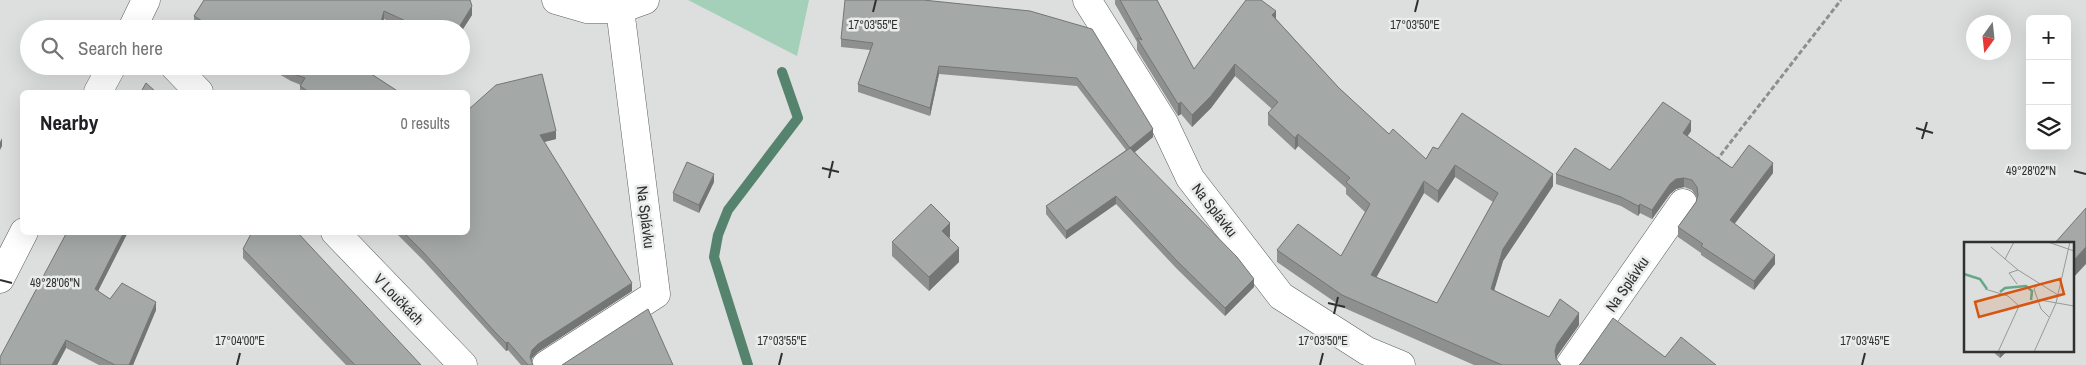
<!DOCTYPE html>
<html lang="en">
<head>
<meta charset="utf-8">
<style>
  body { margin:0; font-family:"Archivo Narrow",sans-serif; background:#f2f2f2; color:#202124 }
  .controls { position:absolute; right:15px; top:15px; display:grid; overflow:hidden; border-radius:8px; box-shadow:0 5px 20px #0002 }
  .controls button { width:45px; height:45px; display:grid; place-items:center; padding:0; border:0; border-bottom:1px solid #e0e0e0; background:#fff; color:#202124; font:25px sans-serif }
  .compass { position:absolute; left:1966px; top:15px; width:45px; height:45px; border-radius:50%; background:#fff; box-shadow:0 5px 20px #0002; rotate:195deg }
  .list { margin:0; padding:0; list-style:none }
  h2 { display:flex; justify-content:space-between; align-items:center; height:65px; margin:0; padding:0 20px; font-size:21px }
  h2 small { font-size:16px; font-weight:400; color:#757577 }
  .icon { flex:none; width:28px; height:28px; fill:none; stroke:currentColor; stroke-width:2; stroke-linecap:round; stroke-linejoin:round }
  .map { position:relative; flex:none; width:2086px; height:365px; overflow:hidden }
  .search { position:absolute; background:#fff; box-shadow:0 5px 20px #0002; left:20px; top:20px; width:450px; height:55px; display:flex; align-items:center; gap:12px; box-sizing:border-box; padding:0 18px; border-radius:28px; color:#757577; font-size:19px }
  .panel { position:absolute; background:#fff; box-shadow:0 5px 20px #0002; left:20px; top:90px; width:450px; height:145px; border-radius:8px }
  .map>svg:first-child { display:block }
</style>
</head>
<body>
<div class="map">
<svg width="2086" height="365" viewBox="0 0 2086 365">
  <rect width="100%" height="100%" fill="#dcdfdd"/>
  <polygon fill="#a4cfb9" points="688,0 809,0 797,56"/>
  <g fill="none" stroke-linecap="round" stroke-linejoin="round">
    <polyline stroke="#56836e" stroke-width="10" points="748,365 714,257 718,235 728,210 798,118 782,72"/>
    <g stroke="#5e605f" stroke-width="29">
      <g id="minor">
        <polyline points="556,0 587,9 620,9 645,0"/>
        <polyline points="1087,0 1164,123 1190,178 1281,296 1367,351 1401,365"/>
        <polyline points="132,29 146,0"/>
        <polyline points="174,66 199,92"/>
        <polyline points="98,92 112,66"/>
        <polyline points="335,232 463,365"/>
        <polyline points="0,279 24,232"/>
        <polyline points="546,365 656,294 620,9 621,0"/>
        <polyline points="1570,365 1683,203"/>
      </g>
    </g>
    <polyline stroke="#8d8f8d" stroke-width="3" stroke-dasharray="5 2.5" stroke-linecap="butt" points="1716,161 1841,0"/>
    <use href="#minor" stroke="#fff" stroke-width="28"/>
  </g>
  <g fill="#8d908f" fill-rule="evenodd">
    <polygon points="204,0 472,15 461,32 461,29 405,29 384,19 382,29 201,29 194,24 194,16"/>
    <path d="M1115,0H1157L1194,69L1276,19L1339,88L1389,134L1426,159L1433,147L1553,186L1503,261L1494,290L1549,317L1579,325L1557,356L1556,359L1561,365H1474L1342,307L1277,262V250L1341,256L1365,212L1346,194V188L1298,146L1295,150L1268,125V113L1272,109L1235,76L1211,108L1192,127L1181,114L1178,116L1137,50V42L1115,4ZM1455,177L1493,202L1437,303L1376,277L1424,193L1438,203Z"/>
    <polygon points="1030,11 1153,137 1135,152 1254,287 1225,316 1177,269 1116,204 1066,239 1046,214 1046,206 1126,150 1077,86 939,74 930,116 858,92 858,84 870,50 841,47 841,39"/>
    <polygon points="265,66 364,66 363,69 399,92 300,92 300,86 301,85 291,81"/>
    <polygon points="468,110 556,139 544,142 632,291 538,352 532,358 531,361 533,365 521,365 508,350 506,351 423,260 395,232 468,232"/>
    <polygon points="1691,131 1687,136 1732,168 1773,173 1734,224 1775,264 1754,290 1701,255 1701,253 1678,237 1678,227 1696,202 1697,198 1692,190 1684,187 1676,189 1670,194 1652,219 1640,213 1638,216 1621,206 1556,184 1556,174 1610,170"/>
    <polygon points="714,182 699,213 673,201 673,193"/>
    <polygon points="67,232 128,232 98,291 110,299 156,310 133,365 99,365 66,348 57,365 0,365"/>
    <polygon points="950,237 948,238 959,262 929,291 892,256 892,242"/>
    <polygon points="243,249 421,365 346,365 243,258"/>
    <polygon points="1992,351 2007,351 2000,358"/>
  </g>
  <g fill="#737674">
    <polygon points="472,6 472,15 461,32 461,29 458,29"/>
    <polygon points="384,11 384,19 382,29 379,29"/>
    <polygon points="1276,11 1276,23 1272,15"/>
    <polygon points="1235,64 1235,76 1211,108 1192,127 1192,115"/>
    <polygon points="939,66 939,74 930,116 930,108"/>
    <polygon points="1181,102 1181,114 1178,116 1178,104"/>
    <polygon points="1691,121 1691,131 1683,143 1683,133"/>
    <polygon points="1153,129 1153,137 1130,156 1130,148"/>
    <polygon points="556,131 556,139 540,143 540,135"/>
    <polygon points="1298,134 1298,146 1295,150 1295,138"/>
    <polygon points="2,138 2,146 0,150 0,142"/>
    <polygon points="1773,163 1773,173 1730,230 1730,220"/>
    <polygon points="1455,165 1455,177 1438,203 1438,191"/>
    <polygon points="714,174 714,182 699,213 699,205"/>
    <polygon points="1553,174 1553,186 1503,261 1491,301 1491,289 1503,249"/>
    <polygon points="1684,178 1684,187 1676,189 1670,194 1652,219 1652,210 1670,184 1676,179"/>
    <polygon points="1424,181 1424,193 1371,287 1371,275"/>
    <polygon points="1116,196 1116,204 1066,239 1066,231"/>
    <polygon points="1640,204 1640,213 1638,216 1638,206"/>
    <polygon points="950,223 950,237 942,245 942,231"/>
    <polygon points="124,232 128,232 95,297 95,289"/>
    <polygon points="2086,247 2086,264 2072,279 2072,262"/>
    <polygon points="959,248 959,262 929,291 929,277"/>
    <polygon points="1775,255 1775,264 1754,290 1754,281"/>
    <polygon points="1254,279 1254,287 1225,316 1225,308"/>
    <polygon points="632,283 632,291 538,352 532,358 530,365 530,357 532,350 538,344"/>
    <polygon points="156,302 156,310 133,365 129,365"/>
    <polygon points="1579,313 1579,325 1557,356 1555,363 1555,351 1557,344"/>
    <polygon points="66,340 66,348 57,365 52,365"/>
    <polygon points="508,342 508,350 506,351 506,343"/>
    <polygon points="2000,351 2007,351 2000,358"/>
  </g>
  <g fill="#a4a8a6" stroke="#737674" fill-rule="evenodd">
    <polygon points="204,0 470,0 472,6 458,29 423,29 384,11 379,29 215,29 194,16"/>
    <polygon points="845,0 923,0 1030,11 1092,29 1153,129 1130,148 1077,78 939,66 930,108 858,84 873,43 841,39"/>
    <path d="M1120,0H1157L1194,69L1246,0H1261L1276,11L1272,15L1339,88L1389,134L1393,129L1426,159L1433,147L1438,149L1462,113L1553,174L1503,249L1491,289L1549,317L1560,299L1579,313L1557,344L1555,351L1556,359L1561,365H1502L1342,295L1277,250L1298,224L1341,256L1370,204L1346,182L1350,178L1298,134L1295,138L1268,113L1278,102L1235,64L1211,96L1192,115L1181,102L1178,104L1137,38L1142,40ZM1455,165L1498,193L1437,303L1371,275L1424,181L1438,191Z"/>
    <polygon points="279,66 359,66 399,92 309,92 300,86 305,78 291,73"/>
    <polygon points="542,74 556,131 540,135 632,283 538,344 532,350 530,357 533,365 528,365 508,342 506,343 495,332 423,252 403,232 468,232 468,110 496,85"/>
    <polygon points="146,83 156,92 141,92"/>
    <polygon points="1663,102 1691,121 1683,133 1732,168 1749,145 1773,163 1730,220 1775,255 1754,281 1701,246 1703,244 1678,227 1696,202 1698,195 1697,187 1692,180 1684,178 1676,179 1670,184 1652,210 1640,204 1638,206 1621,197 1556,174 1575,148 1610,170"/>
    <polygon points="1130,148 1237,257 1254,279 1225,308 1177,261 1116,196 1066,231 1046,206"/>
    <polygon points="687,162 714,174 699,205 673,193"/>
    <polygon points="931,204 950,223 942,231 959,248 929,277 892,242"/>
    <polygon points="2086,208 2086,247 2072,262 2072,244 2054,244"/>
    <polygon points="67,232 124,232 95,289 110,299 122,283 156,302 129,365 115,365 66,340 52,365 0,365 0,357"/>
    <polygon points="252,232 297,232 421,365 355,365 243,249"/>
    <polygon points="648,309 673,365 562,365"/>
    <polygon points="1613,318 1665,357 1681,337 1716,365 1579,365 1582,362"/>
  </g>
  <path fill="none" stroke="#2f302f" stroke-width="2" d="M873,12L876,0M1415,12L1418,0M1916,128L1933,133M1922,139L1927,122M822,168L839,172M2074,171L2086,174M829,178L833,161M0,280L12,283M1328,303L1345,307M1334,314L1338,297M237,365L240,353M779,365L782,353M1320,365L1323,353M1862,365L1865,353"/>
  <g text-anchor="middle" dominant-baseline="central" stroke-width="5" stroke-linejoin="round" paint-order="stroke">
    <g font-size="15" fill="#2f302f" stroke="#e9ecea">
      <text transform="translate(1215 210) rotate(52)">Na Splávku</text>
      <text transform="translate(646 217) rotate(83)">Na Splávku</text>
      <text transform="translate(1627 284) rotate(-55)">Na Splávku</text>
      <text transform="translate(399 299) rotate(46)">V Loučkách</text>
    </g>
  </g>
  <g transform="translate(1964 242)">
    <rect width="110" height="110" fill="#dcdfdd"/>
    <path fill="none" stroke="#67a789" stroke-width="2.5" d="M0,32L16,37L23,47M36,50L41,46L62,44L68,49L67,58"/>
    <path fill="none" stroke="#979997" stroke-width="1" d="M84,0L110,9M27,5L54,28L94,53M41,17L50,0M75,41L70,47L77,67L85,75M53,42L45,31L54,28M21,47L44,54L55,64L76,58L110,64M34,110L55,64M70,110L92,61L106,0"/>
    <path fill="#d65510" fill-opacity="0.15" stroke="#d65510" stroke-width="2.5" d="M96,37L100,52L15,75L11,60Z"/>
    <rect width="110" height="110" fill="none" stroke="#2f302f" stroke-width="2.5"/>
  </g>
  <g font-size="12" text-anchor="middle" fill="#2f302f" stroke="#e9ecea" stroke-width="5" stroke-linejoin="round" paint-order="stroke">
    <text x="873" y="29">17°03'55"E</text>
    <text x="1415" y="29">17°03'50"E</text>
    <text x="2031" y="175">49°28'02"N</text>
    <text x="55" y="287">49°28'06"N</text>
    <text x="240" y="345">17°04'00"E</text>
    <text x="782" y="345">17°03'55"E</text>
    <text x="1323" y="345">17°03'50"E</text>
    <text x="1865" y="345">17°03'45"E</text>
  </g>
</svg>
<div class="controls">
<button>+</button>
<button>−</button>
<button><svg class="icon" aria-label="layers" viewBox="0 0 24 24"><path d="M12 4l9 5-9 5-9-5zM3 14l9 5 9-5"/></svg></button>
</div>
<svg class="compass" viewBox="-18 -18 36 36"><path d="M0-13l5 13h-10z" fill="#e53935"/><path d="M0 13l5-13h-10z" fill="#757577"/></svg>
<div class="search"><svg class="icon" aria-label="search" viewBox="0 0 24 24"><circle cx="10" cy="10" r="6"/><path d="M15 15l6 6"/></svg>Search here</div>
<section class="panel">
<h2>Nearby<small>0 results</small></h2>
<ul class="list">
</ul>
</section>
</div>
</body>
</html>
